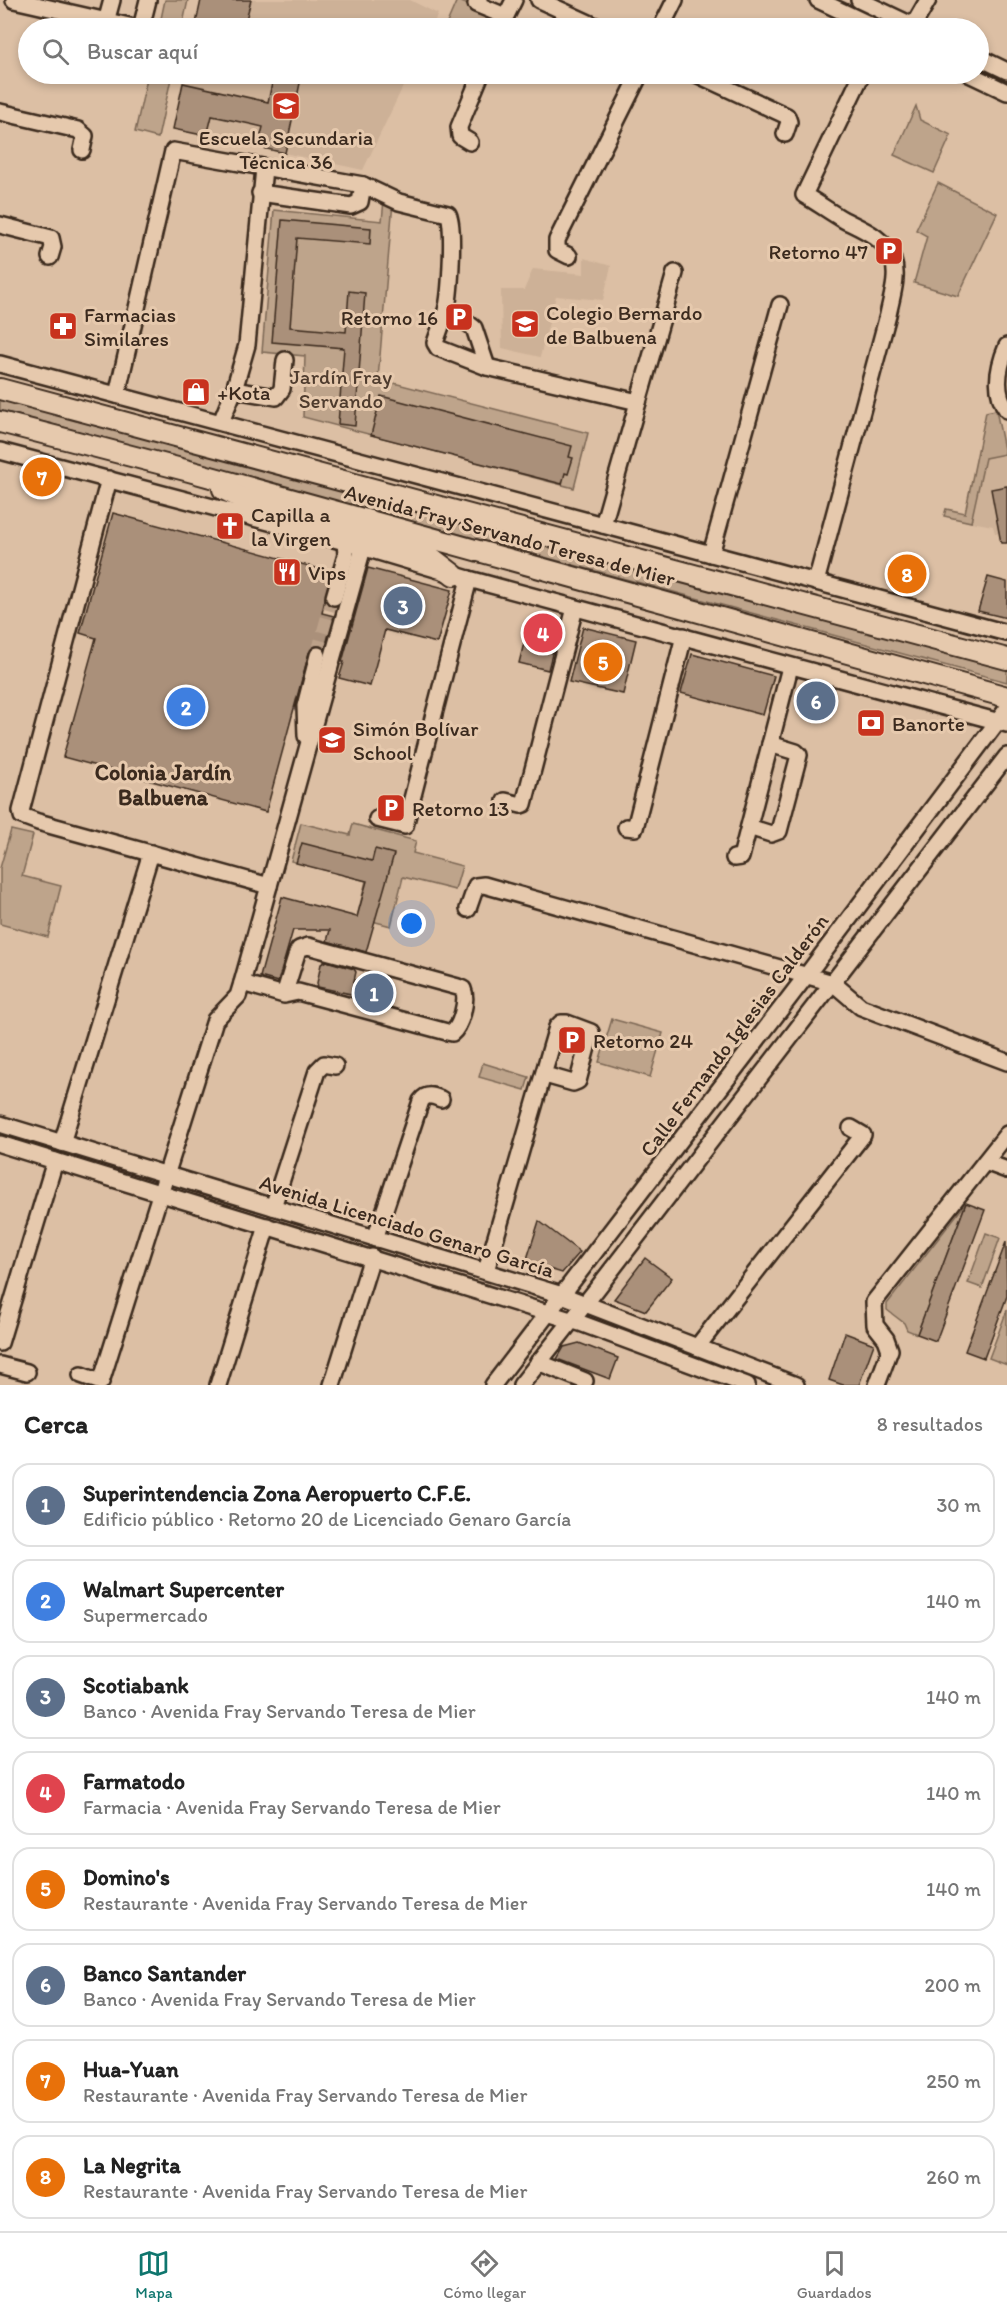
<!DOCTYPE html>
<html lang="es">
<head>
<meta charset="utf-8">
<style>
  body { margin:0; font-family:Itim,sans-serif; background:#f2f2f2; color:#222 }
  .you { position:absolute; left:412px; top:924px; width:21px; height:21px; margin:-15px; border:4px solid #fff; border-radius:50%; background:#1a73e8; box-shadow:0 0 0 9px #1a73e833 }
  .badge { display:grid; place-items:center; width:39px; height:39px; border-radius:50%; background:#0f766e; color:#fff; font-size:20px; font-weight:700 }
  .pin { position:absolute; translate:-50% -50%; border:3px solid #fff; box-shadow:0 2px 6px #0006 }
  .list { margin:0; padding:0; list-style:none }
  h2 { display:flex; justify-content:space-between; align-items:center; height:78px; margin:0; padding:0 24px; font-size:26px }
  h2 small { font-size:20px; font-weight:400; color:#767676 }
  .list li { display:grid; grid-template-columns:39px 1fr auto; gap:18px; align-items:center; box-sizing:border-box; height:84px; margin:0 12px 12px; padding:0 12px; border:2px solid #e0e0e0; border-radius:18px }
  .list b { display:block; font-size:22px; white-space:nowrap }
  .list p { margin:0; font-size:20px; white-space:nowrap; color:#767676 }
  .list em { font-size:20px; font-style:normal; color:#767676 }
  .icon { flex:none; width:33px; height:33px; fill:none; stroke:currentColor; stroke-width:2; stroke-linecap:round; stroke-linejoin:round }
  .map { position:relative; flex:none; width:1007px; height:1385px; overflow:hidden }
  .search { position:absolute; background:#fff; box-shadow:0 3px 9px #0003; left:18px; right:18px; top:18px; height:66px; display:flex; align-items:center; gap:15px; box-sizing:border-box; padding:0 21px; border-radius:33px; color:#767676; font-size:22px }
  .sheet { height:846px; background:#fff }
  nav { display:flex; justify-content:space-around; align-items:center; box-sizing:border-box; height:84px; border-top:2px solid #e0e0e0; background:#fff; font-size:16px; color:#767676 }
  nav a { display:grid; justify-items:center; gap:3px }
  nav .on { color:#0f766e }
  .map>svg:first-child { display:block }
</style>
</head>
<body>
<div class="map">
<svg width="1007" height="1385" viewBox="0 0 1007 1385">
  <rect width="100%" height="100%" fill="#dcbfa4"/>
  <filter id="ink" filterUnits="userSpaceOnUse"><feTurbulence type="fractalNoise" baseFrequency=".0167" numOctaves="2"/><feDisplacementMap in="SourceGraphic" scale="12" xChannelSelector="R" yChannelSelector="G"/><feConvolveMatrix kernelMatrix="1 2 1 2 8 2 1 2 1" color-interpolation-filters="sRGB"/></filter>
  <g filter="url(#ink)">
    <g fill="#cdb197">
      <polygon points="201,0 410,0 438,14 431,28 195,28"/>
      <polygon points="185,74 409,74 363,170 173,129"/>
      <polygon points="584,258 611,266 603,300 556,296 540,357 502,348 501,290 524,290 533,269 584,274"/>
      <polygon points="1007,454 1007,533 995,533 993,526 971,522 985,458"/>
    </g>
    <g fill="#bea48b" stroke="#7c6754" stroke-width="1.5">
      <polygon points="165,0 188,0 182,28 159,28"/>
      <polygon points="457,0 494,16 488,28 459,28 447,23"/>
      <polygon points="148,74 172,74 158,138 135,132"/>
      <polygon points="916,106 920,120 951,135 934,173 894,155"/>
      <polygon points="938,183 997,213 958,296 914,283 927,236 916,230"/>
      <polygon points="384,200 393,202 378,379 588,433 574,488 303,417 305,356 262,352 274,210 382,221"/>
      <polygon points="0,393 1007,665 1007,682 0,410"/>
      <polygon points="996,410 1005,454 985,458 971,522 944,516 946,509 965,513 986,412"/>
      <polygon points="301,823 350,835 353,824 416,841 413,853 462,866 455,890 403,877 391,926 357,917 366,881 291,861"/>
      <polygon points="11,830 33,835 22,876 61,886 48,937 0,924 0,868"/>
      <polygon points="612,1019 663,1033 650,1077 599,1062"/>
      <polygon points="483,1063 529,1077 525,1090 479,1077"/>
      <polygon points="966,1203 917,1334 907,1330 904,1323 887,1310 887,1304"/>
      <polygon points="986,1233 1000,1238 982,1288 968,1283"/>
      <polygon points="1007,1310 1007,1365 989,1358"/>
    </g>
    <g fill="#aa907a" stroke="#3b2a1e" stroke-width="1.5">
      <polygon points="201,0 251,0 244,28 195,28"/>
      <polygon points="274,74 302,74 285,153 258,147 263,127 250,124 212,116 207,136 173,129 183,83 268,102"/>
      <polygon points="282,220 371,228 370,244 297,238 290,327 346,332 349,291 365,293 355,426 338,424 344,348 272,342"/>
      <polygon points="381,396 572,446 569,457 573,458 568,474 565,473 562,484 371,435"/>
      <polygon points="1007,486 1007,543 1001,543 991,489"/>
      <polygon points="113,513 331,572 322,613 334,616 325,648 316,646 309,653 266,812 63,757 96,638 80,633"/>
      <polygon points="368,568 452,590 437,643 385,630 370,686 339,678 344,662 342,662"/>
      <polygon points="988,577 1007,582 1007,618 978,611"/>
      <polygon points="529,623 558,630 548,670 519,663"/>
      <polygon points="583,627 636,640 623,694 569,682"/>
      <polygon points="692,654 774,676 763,715 681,693"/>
      <polygon points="302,843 372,861 375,849 394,854 366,952 327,941 330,930 293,930 278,982 260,977 282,897 357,917 367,881 296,863"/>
      <polygon points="326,961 354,969 356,972 351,994 318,987 317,983 321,964"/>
      <polygon points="966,1203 985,1210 936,1341 917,1334"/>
      <polygon points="539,1221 580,1252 562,1273 526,1262"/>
      <polygon points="1006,1242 1007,1296 984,1358 965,1351"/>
      <polygon points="645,1258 672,1278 646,1311 614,1299"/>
      <polygon points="845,1333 874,1344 859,1385 843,1385 829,1380"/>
      <polygon points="579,1343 618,1358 610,1379 557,1359 564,1347"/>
    </g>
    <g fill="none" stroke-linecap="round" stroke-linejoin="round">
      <polyline stroke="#bca189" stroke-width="15" stroke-dasharray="15 8" stroke-linecap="butt" points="318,655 334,597"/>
      <g stroke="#3b2a1e" stroke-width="20">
        <g id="minor">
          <polyline points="14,0 138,28"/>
          <polyline points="479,0 476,4 505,16"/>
          <polyline points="539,0 600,28"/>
          <polyline points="818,0 877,28"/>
          <polyline points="859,0 918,28"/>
          <polyline points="106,22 112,0"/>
          <polyline points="913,26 928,0"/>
          <polyline points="141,28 148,0"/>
          <polyline points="500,28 514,0"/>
          <polyline points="661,28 675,0"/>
          <polyline points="978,57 1007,71"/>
          <polyline points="696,74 787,116 789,122 785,134"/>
          <polyline points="969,74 1007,92"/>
          <polyline points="0,112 78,130 85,136 82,150"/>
          <polyline points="470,142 460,136 459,127 481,74"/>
          <polyline points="260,193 351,206 360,202 363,185"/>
          <polyline points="0,225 51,238 53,247 50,257"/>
          <polyline points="569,256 557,250 557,240 640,74"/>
          <polyline points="447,307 474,328 487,367"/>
          <path d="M1007,346C999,365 993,391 1007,410"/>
          <polyline points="0,364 1007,633"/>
          <polyline points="234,390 276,397 282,389 285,360"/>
          <path d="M117,395L173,151L363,185L399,202L448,214C455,223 450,293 447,307C444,319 439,331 435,343L438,348L487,367L638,402"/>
          <polyline points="221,422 234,390 247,345 264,168"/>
          <polyline points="0,451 345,542 469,579 1007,724"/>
          <polyline points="109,479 21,811 22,816 38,822 269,886"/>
          <polyline points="603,525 675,273"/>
          <polyline points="711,554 780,305"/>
          <path d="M816,582L888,315C891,299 899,277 893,260C886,238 862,229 844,220C830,212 818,203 804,195L862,74"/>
          <polyline points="334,597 346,555 345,542"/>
          <polyline points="306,736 305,706 318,655"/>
          <polyline points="505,801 521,805 524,804 575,608"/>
          <polyline points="377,819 405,826 469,579"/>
          <polyline points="626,827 635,828 684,636"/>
          <polyline points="749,827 771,834 779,831 798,759 799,755 796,752 770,744"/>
          <polyline points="734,858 741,857 790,667"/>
          <polyline points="468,909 476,886 484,885 833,983 861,1007 1007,1062"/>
          <path d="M242,983L284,995L298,992L447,1032L452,1033C461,1026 468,1000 463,989L458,987L308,946L299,949L297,953L284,995"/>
          <polyline points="0,1124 562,1295 796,1385"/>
          <polyline points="62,1143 151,853"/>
          <polyline points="0,1144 580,1323 747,1385"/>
          <polyline points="985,1162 1007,1170"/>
          <polyline points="273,1207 317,1071 324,1064 335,1066"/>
          <path d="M375,1239L421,1101C427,1093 433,1096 441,1099"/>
          <polyline points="486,1271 557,1027 561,1023 567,1023 591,1032 578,1081 573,1083 545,1075"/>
          <polyline points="0,1343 55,1161"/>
          <polyline points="697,1347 863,1135 851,1128"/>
          <polyline points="538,1362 585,1381"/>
          <polyline points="0,1365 27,1372"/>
          <polyline points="81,1375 101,1382 215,1020 238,996 242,983 363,548"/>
          <polyline points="218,1385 267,1226"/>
          <polyline points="332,1385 372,1257"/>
          <polyline points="493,1385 806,976 1007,709"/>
          <polyline points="521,1385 596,1290 1007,756"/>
          <polyline points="877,1385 890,1350 886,1339 875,1325 874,1302 1007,1134"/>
        </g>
      </g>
      <g stroke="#3b2a1e" stroke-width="24">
        <g id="major">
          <polyline points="0,389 1007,659"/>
          <polyline points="0,422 189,471 1007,697"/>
          <polyline points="223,489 259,507 428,555 454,575"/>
        </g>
      </g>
      <use href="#minor" stroke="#e6c9ad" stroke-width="15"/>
      <use href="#major" stroke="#e6c9ad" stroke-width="20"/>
    </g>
  </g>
  <defs>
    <g id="school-square" transform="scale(1.5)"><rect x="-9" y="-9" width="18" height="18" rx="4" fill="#c8321e" stroke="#e6c9ad"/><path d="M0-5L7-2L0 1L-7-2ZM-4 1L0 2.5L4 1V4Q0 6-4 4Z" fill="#fff"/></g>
    <g id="parking-square" transform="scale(1.5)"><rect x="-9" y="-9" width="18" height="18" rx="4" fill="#c8321e" stroke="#e6c9ad"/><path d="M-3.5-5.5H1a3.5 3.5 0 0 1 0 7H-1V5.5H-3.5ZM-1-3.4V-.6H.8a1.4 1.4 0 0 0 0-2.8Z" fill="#fff"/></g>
    <g id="pharmacy-square" transform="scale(1.5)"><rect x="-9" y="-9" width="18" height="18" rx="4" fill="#c8321e" stroke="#e6c9ad"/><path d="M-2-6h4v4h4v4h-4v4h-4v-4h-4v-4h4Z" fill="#fff"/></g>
    <g id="shop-square" transform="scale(1.5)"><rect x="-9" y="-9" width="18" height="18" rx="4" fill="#c8321e" stroke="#e6c9ad"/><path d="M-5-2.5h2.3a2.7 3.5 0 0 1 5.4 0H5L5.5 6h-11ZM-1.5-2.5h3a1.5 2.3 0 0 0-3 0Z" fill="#fff"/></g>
    <g id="church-square" transform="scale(1.5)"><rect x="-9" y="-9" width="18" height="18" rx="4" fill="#c8321e" stroke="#e6c9ad"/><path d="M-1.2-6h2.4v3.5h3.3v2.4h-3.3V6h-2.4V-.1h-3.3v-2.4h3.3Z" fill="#fff"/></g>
    <g id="restaurant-square" transform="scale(1.5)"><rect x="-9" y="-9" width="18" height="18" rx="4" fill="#c8321e" stroke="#e6c9ad"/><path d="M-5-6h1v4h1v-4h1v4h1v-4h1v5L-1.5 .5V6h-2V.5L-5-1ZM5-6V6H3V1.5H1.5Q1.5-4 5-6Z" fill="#fff"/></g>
    <g id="bank-square" transform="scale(1.5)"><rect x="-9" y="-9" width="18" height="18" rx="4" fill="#c8321e" stroke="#e6c9ad"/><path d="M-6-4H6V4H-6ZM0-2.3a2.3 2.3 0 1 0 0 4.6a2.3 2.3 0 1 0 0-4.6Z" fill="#fff"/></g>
  </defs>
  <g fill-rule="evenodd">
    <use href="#school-square" x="286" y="106"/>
    <use href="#parking-square" x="889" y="251"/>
    <use href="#parking-square" x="459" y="317"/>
    <use href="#school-square" x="525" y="324"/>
    <use href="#pharmacy-square" x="63" y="326"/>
    <use href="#shop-square" x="196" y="392"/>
    <use href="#church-square" x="230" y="526"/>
    <use href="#restaurant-square" x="287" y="572"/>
    <use href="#bank-square" x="871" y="723"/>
    <use href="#school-square" x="332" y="740"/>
    <use href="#parking-square" x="391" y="808"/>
    <use href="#parking-square" x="572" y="1040"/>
  </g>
  <g text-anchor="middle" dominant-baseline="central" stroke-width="6" stroke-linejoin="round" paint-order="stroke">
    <g font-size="21" fill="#3b2a1e" stroke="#e6c9ad" text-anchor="start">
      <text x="286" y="137" text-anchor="middle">Escuela Secundaria<tspan x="286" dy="24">Técnica 36</tspan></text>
      <text x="868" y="251" text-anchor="end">Retorno 47</text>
      <text x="546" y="312">Colegio Bernardo<tspan x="546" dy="24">de Balbuena</tspan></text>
      <text x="84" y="314">Farmacias<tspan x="84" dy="24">Similares</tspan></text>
      <text x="438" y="317" text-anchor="end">Retorno 16</text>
      <text x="217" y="392">+Kota</text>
      <text x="251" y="514">Capilla a<tspan x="251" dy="24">la Virgen</tspan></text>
      <text x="308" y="572">Vips</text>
      <text x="892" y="723">Banorte</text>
      <text x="353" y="728">Simón Bolívar<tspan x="353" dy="24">School</tspan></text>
      <text x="412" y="808">Retorno 13</text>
      <text x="593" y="1040">Retorno 24</text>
    </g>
    <g font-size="21" fill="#4f3c2e" stroke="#e6c9ad">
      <text x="341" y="376">Jardín Fray<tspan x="341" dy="24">Servando</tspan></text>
    </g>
    <g font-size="21" fill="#3b2a1e" stroke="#e6c9ad">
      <text transform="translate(510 535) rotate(15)">Avenida Fray Servando Teresa de Mier</text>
      <text transform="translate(734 1035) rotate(-53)">Calle Fernando Iglesias Calderón</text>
      <text transform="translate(407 1226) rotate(17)">Avenida Licenciado Genaro García</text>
    </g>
    <g font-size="22" font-weight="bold" fill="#3b2a1e" stroke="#e6c9ad">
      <text x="163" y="772">Colonia Jardín<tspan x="163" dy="25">Balbuena</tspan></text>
    </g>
  </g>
</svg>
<div class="you"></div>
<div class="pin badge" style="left:374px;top:993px;background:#5c6f8a">1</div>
<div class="pin badge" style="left:186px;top:707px;background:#3f7fe0">2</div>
<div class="pin badge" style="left:403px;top:606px;background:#5c6f8a">3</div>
<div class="pin badge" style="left:543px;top:633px;background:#e0444e">4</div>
<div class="pin badge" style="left:603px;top:662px;background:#e8710a">5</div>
<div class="pin badge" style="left:816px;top:701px;background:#5c6f8a">6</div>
<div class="pin badge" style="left:42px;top:477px;background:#e8710a">7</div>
<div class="pin badge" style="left:907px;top:574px;background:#e8710a">8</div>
<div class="search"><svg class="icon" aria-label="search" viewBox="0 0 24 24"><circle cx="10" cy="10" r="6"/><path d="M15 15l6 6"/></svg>Buscar aquí</div>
</div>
<section class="sheet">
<h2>Cerca<small>8 resultados</small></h2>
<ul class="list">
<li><span class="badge" style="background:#5c6f8a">1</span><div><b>Superintendencia Zona Aeropuerto C.F.E.</b><p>Edificio público · Retorno 20 de Licenciado Genaro García</p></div><em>30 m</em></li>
<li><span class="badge" style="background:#3f7fe0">2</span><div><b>Walmart Supercenter</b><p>Supermercado</p></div><em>140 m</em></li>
<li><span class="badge" style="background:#5c6f8a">3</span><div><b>Scotiabank</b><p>Banco · Avenida Fray Servando Teresa de Mier</p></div><em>140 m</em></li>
<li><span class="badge" style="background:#e0444e">4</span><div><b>Farmatodo</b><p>Farmacia · Avenida Fray Servando Teresa de Mier</p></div><em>140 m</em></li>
<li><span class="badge" style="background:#e8710a">5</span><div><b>Domino's</b><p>Restaurante · Avenida Fray Servando Teresa de Mier</p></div><em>140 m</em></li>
<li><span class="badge" style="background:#5c6f8a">6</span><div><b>Banco Santander</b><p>Banco · Avenida Fray Servando Teresa de Mier</p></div><em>200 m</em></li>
<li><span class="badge" style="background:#e8710a">7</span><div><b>Hua-Yuan</b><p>Restaurante · Avenida Fray Servando Teresa de Mier</p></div><em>250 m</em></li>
<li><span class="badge" style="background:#e8710a">8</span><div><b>La Negrita</b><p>Restaurante · Avenida Fray Servando Teresa de Mier</p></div><em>260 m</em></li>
</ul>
</section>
<nav>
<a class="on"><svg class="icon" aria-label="map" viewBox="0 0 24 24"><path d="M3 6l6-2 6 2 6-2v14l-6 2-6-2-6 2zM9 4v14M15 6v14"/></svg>Mapa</a>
<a><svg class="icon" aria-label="directions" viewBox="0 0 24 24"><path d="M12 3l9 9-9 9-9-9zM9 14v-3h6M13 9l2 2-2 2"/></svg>Cómo llegar</a>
<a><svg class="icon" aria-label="saved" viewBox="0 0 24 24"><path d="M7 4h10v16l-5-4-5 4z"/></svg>Guardados</a>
</nav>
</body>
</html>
